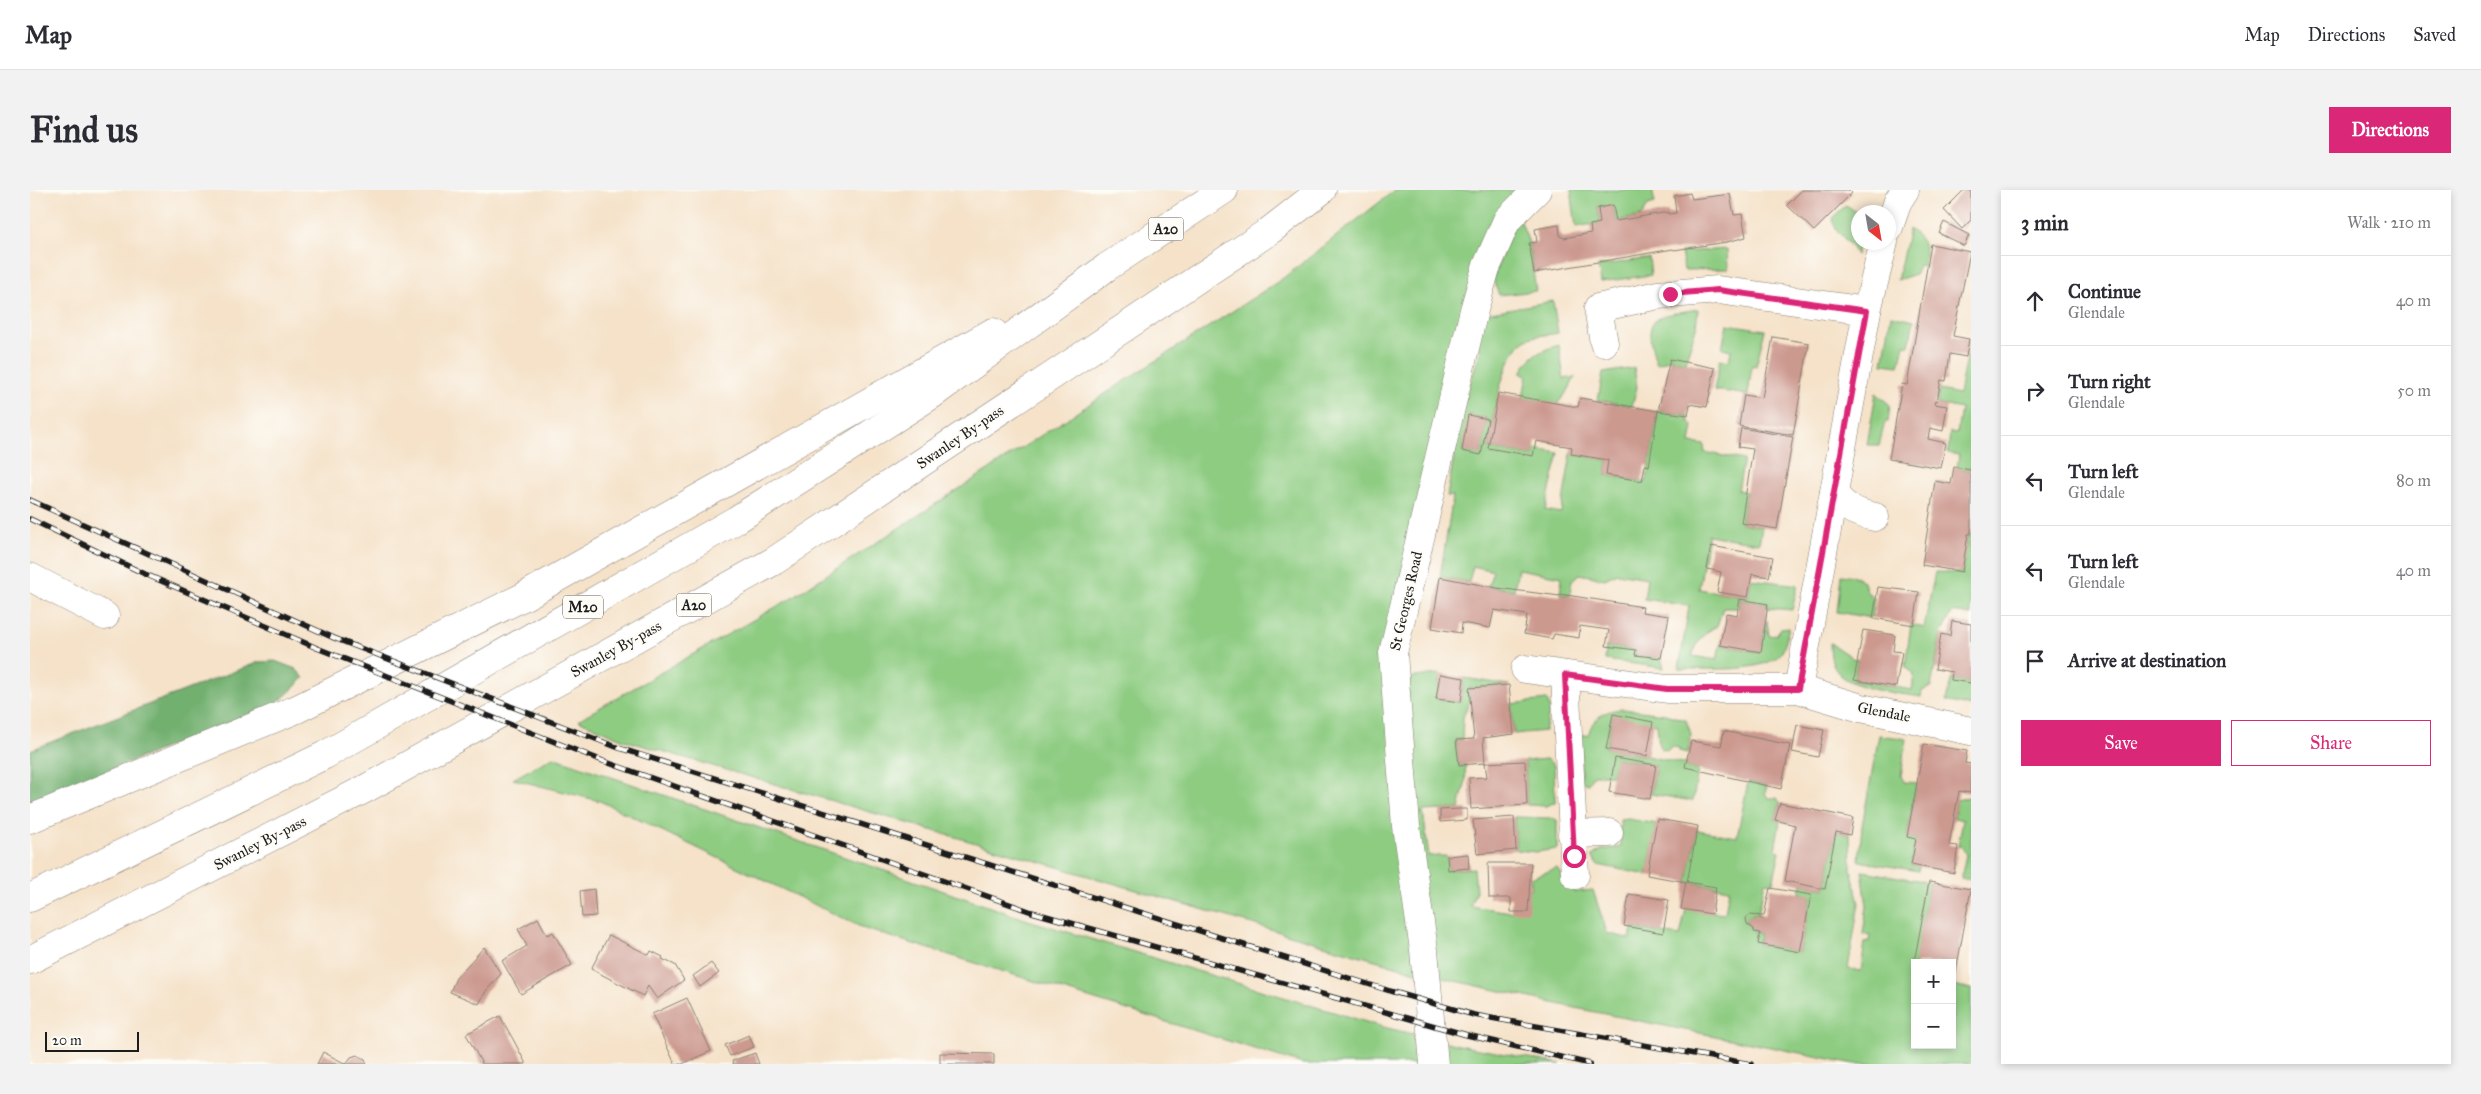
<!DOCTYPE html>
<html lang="en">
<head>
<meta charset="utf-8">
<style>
  body { margin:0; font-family:"IM FELL Great Primer",serif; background:#f2f2f3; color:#2b2b33 }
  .controls { position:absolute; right:15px; bottom:15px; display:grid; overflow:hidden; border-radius:0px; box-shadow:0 2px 8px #0003 }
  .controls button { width:45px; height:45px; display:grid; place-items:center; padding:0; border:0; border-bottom:1px solid #e1e1e2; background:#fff; color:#2b2b33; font:25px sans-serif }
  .compass { position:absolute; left:1821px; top:15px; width:45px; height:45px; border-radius:50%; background:#fff; box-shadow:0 2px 8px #0003; rotate:149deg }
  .scale { position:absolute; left:15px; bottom:12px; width:94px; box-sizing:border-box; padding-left:5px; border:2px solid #1c1c1c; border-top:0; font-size:14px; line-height:18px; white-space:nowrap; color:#1c1c1c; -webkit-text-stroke:4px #fdfcf7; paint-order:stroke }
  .stop { position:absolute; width:15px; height:15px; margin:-11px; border:4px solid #db2777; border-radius:50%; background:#fff }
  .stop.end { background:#db2777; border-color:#fff; box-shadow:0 1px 5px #0008 }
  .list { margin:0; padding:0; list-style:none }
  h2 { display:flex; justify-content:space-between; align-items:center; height:65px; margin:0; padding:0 20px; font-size:21px }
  h2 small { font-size:16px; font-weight:400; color:#7c7c81 }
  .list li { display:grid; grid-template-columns:32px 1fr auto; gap:15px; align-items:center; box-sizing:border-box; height:90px; padding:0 20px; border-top:1px solid #e1e1e2 }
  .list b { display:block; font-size:19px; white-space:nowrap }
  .list p { margin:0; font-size:16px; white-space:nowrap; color:#7c7c81 }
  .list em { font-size:16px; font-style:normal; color:#7c7c81 }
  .actions { display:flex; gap:10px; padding:15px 20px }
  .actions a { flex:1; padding:11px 0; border:1px solid #db2777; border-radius:0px; text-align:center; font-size:18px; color:#db2777 }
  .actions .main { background:#db2777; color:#fff }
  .icon { flex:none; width:28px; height:28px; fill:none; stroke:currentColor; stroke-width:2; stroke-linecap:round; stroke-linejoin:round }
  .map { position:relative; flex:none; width:1941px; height:874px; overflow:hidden; border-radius:0px }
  header { display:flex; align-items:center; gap:30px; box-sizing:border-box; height:70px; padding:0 25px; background:#fff; border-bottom:1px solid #e1e1e2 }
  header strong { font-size:24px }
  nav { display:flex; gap:28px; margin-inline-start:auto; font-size:18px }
  .intro { display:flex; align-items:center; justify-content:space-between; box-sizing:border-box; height:120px; padding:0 30px }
  h1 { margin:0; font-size:35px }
  .button { padding:12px 22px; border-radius:0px; background:#db2777; color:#fff; font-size:18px; font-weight:700 }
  main { display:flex; gap:30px; padding:0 30px }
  aside { flex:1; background:#fff; border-radius:0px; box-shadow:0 2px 8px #0003 }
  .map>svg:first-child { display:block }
</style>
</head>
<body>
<header>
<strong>Map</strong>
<nav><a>Map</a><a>Directions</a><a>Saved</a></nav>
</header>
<div class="intro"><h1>Find us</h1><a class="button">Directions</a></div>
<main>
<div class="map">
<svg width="1941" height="874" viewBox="0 0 1941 874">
  <rect width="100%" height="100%" fill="#fdfcf7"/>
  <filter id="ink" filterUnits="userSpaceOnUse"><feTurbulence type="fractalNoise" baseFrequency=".02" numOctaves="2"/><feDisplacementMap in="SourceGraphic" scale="10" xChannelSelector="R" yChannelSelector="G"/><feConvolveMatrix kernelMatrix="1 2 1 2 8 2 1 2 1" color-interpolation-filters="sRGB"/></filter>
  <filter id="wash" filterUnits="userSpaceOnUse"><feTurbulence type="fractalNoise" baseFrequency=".0096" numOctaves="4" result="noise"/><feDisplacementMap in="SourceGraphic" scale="20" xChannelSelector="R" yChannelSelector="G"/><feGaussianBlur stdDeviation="1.12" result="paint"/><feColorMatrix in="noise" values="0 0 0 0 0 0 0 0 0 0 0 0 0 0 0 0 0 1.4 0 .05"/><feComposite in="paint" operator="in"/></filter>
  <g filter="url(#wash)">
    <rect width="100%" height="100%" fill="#f5e2c9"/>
    <g fill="#8ecc82" stroke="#55744f" fill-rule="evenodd">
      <path d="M1365,0H1505L1478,27L1375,392L1374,720L1382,723L1377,488L1410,484L1406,509L1431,512L1434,488L1479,495L1439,498V513L1433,527L1432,549L1426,550L1429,575H1436C1434,582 1437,587 1435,595C1433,603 1430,610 1430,619L1393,621L1399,666H1417L1418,680L1444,678L1446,701L1440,716L1481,722L1498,699H1501V688L1527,678L1544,702L1563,700L1577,743L1600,749L1602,738L1650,746L1656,719L1695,723L1699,699L1657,692L1667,640L1707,647L1718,592L1737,596L1735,603L1738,608H1747L1750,613L1745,630L1750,631L1745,660L1750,661L1743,693L1735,692L1728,724L1734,726L1724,724L1716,728L1717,734L1724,739V742L1730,743L1728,754L1770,762L1781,706L1770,703L1772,694L1795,699L1806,642L1820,645L1821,678L1829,713L1818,779L1831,781L1835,752L1839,751L1840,746L1833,744L1837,716L1832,681L1899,692L1882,789H1885V855H1922V796L1941,799V874H1825L1550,819L1386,782L594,550L548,530L758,410L1252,89Z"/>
      <polygon points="1541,0 1622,0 1625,13 1618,15 1612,26 1586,31 1583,15 1568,17 1570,33 1546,37"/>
      <path d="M1816,15L1828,23L1830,53L1826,65C1820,50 1804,43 1802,28Z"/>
      <polygon points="1488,24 1499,53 1506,101 1469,105 1463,89"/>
      <path d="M1879,39C1894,49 1897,58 1894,76L1889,75L1886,84L1867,90Z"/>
      <polygon points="1697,59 1698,79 1654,80 1651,62"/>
      <polygon points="1619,68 1621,85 1571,92 1568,76"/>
      <path d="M1523,111L1528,143C1519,145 1505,145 1497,149C1471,164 1463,231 1458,258L1503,266L1504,259L1529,263L1515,320L1531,323L1541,264L1578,270L1576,285L1616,292L1628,221L1658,225V230L1663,236L1660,253L1675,255L1674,262L1714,270L1708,300L1716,302L1711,333L1732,337L1729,353L1678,345L1669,399L1718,407L1721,389L1768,395L1762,420L1738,418V414L1710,409L1708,418H1693L1687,436C1673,443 1668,451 1662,466L1687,470L1690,455L1730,462L1737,430L1739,446L1746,445L1751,438L1759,437C1757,444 1756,453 1753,460C1741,485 1673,478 1649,479L1659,416L1614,409L1617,388L1587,383L1575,389L1549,384L1542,390L1540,405L1530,404L1532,387L1488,379L1484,400L1458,396L1463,381L1443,376L1439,392L1410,387L1423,306H1417L1433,216L1451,158L1442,157L1450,124ZM1439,225L1458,229L1451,264L1432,261Z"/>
      <path d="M1668,119L1666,138L1655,172L1640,169L1627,174C1610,126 1624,126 1668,119Z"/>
      <polygon points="1861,125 1884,130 1879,156 1874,155 1869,176 1853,174"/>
      <polygon points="1697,134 1735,140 1726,176 1722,175 1718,205 1684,200 1690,169 1699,171 1701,160 1692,158"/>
      <path d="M1529,155L1534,189L1545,187L1538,201L1527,214L1493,208L1497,185L1491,183C1500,165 1510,161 1529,155Z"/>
      <polygon points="1936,167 1941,168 1941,280 1927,278 1929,265 1918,263 1920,242 1927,243 1931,219 1907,214 1909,200 1929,204"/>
      <polygon points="1604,178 1607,197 1602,216 1568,210 1573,183"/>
      <polygon points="1846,203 1860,215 1858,232 1855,232 1849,255 1837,255"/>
      <path d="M1938,344H1941V425L1922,422L1911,444L1901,497L1892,501L1891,507C1869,503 1819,500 1806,480C1801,472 1800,463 1800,453L1824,469L1828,468L1824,490L1882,500L1884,484L1875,476L1881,434L1894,438L1905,382L1932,383Z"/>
      <polygon points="1811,385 1827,387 1834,391 1836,401 1844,408 1841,428 1807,422"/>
      <polygon points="1576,456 1606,460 1605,465 1631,468 1634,478 1575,470"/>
      <polygon points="1921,490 1941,493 1941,517 1916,511"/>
      <polygon points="1517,510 1520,518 1515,541 1484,544 1481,514"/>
      <path d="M1593,519L1635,524L1656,530L1661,544L1658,563L1649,561V558L1641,556L1638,560L1632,559L1629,556L1627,534L1583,525L1576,558L1656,574L1655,577L1668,580L1663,611L1621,604L1626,575L1586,568L1582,585H1563L1558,594L1551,591V545H1558C1563,527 1575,520 1593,519Z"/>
      <polygon points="1849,545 1877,549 1871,586 1874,592 1887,593 1877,647 1886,649 1881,675 1889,676 1888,681 1829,671 1832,636"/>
      <polygon points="523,567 998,730 1353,837 1438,857 1531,874 1273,874 835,739 570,611 483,589"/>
      <polygon points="1516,569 1524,575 1525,612 1517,616 1497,615 1495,571"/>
      <polygon points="1938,607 1941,608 1941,690 1931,688 1936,665 1932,657 1928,656 1933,630 1924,628 1927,610"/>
      <polygon points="1484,627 1520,628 1527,630 1527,659 1506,662 1486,660"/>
      <polygon points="1598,629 1627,634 1617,685 1568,675 1562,666 1571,660 1591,657 1590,630"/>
    </g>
    <polygon fill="#72b070" stroke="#476646" points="245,471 266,479 274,488 253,508 242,515 0,612 0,560 229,472"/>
    <g id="blocks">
      <g fill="#cc998f">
        <polygon points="1772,0 1819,0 1822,3 1784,41 1757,15"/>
        <polygon points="1934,0 1941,0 1941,30 1932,39 1914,20"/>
        <polygon points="1660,3 1662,9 1700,4 1704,25 1712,24 1716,47 1697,52 1644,60 1643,59 1504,83 1499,53 1507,52 1505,39 1529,35 1530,46 1534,48 1561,43 1560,35 1570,33 1568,18 1583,15 1586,31 1638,22 1638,24 1646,23 1644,6"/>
        <polygon points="1914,32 1939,45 1934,56 1909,43"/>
        <polygon points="1901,54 1940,62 1923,146 1939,149 1936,167 1920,164 1916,191 1911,190 1907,211 1905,210 1904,214 1917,216 1913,241 1900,238 1898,249 1916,253 1911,278 1859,269 1872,194 1877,195"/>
        <polygon points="1743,147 1779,153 1763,245 1709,236 1714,205 1732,208"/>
        <polygon points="1640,169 1685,178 1677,217 1660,214 1658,225 1628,221 1619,276 1615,275 1612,291 1576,285 1578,270 1541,264 1542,257 1506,251 1503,266 1458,258 1468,203 1548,217 1550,208 1628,221"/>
        <polygon points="1438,225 1458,229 1451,265 1432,261"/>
        <polygon points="1711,238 1763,247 1747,339 1711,333 1723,259 1708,257"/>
        <polygon points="1924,277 1941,280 1941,344 1938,344 1932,382 1892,375 1905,291 1921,294"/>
        <polygon points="1681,356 1743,367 1739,387 1722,384 1718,407 1687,402 1691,382 1677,379"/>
        <polygon points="1410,387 1467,398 1530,406 1530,404 1613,417 1612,422 1639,426 1631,468 1605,465 1606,460 1576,456 1579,440 1550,436 1549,448 1524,444 1522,449 1494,444 1497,425 1464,420 1460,438 1432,433 1431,443 1402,438"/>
        <polygon points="1848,397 1889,402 1884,435 1843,428"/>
        <polygon points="1710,409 1738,414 1731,462 1690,455 1696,423 1707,425"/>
        <polygon points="1922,431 1941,434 1941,493 1921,490 1922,482 1905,479 1911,444 1920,446"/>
        <polygon points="1833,440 1865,445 1863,461 1872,462 1866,497 1824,490"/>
        <polygon points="1410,484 1434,488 1431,512 1406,509"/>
        <polygon points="1479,495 1484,544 1453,548 1455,573 1429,575 1426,550 1444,549 1439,498"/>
        <polygon points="1583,524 1623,532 1617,566 1576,559"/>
        <polygon points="1767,535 1794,540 1788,567 1762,562"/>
        <polygon points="1694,541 1760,555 1751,599 1655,577 1661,551 1691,556"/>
        <polygon points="1894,554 1937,561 1935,573 1941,574 1940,603 1929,601 1919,655 1928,656 1924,683 1881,675 1886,649 1877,647"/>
        <polygon points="1585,568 1626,575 1620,609 1579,602"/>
        <polygon points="1495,571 1497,615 1441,619 1439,588 1457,587 1455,573"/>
        <polygon points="1750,613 1823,628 1820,645 1806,642 1795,699 1755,691 1765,635 1745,630"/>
        <polygon points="1430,619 1437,619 1437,630 1410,632 1410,620"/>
        <polygon points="1484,627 1486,660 1447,664 1443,630"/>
        <polygon points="1627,629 1668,636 1657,692 1686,697 1682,724 1651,719 1656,692 1617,685"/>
        <polygon points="1438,664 1439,678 1418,680 1417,666"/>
        <polygon points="1458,673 1501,673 1498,722 1481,722 1481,708 1459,708"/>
        <polygon points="1899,692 1941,699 1923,798 1922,773 1884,773"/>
        <polygon points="1740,698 1781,705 1770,762 1728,754 1730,743 1724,742 1724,739 1717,734 1716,728 1720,725 1734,726"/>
        <polygon points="564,699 566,726 552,727 550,701"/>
        <polygon points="1599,704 1639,710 1633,743 1594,736"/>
        <polygon points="508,728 517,745 523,742 542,775 491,804 472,771 497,756 488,739"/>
        <polygon points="579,745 619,765 621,761 633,767 632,769 645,775 654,790 627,809 618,796 613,806 561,779"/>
        <polygon points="454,757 471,784 456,801 449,814 420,802 426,788"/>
        <polygon points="681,773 689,783 670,797 663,786"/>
        <polygon points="657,808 681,861 652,874 645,874 622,824"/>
        <polygon points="470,826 484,851 496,874 452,874 450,870 436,844"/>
        <polygon points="719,845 724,857 700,866 695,855"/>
        <polygon points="293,862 316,874 287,874"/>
        <polygon points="725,863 729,874 703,874 702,871"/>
        <polygon points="910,863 964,864 964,874 910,874"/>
        <polygon points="327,865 335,869 337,874 316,874 321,867"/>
      </g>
    </g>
  </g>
  <g filter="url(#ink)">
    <use href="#blocks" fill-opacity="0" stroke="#887f72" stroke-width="1"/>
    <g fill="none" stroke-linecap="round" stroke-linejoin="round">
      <g stroke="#887f72" stroke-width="29">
        <g id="minor">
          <polyline points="1858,40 1868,11 1875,0"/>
          <polyline points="1574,153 1568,118 1628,105 1688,100 1837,121"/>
          <path d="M1804,303C1815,319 1827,323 1845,327"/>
          <polyline points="0,387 75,426"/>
          <polyline points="1495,479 1637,499 1768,499 1831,518 1941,541"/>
          <polyline points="1535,485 1545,685"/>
          <polyline points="1768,499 1837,121 1854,52"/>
          <polyline points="1542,644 1579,643"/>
          <polyline points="1404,874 1394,760 1376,636 1363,463 1444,120 1456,78 1477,30 1507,0"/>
        </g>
      </g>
      <g stroke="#887f72" stroke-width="29">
        <g id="highway">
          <polyline points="0,629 267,519 493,407 963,142"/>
          <polyline points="0,708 295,565 706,330 903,204 1077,77 1194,0"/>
          <polyline points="0,770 335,599 744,371 1238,42 1292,0"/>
        </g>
      </g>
      <use href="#minor" stroke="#fff" stroke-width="28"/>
      <use href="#highway" stroke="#fff" stroke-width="28"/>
      <g stroke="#1c1c1c" stroke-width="5.5">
        <g id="rail">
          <polyline points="0,310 304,448 589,558 1360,801 1444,825 1721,874"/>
          <polyline points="0,329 115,384 287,458 573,571 1002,722 1437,845 1560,874"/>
        </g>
      </g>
      <use href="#rail" stroke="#fdfcf7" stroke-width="4" stroke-dasharray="11" stroke-linecap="butt"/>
    </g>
  </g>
  <g fill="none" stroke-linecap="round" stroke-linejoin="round" filter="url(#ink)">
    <polyline stroke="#db2777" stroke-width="6" points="1544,666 1535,485 1637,499 1768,499 1837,121 1688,100 1640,104"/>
  </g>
  <g text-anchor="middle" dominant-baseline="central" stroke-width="4.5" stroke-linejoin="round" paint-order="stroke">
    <g fill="#fdfcf7" stroke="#605f5e" stroke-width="1">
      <rect x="1118.5" y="27.5" width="35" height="23" rx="4"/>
      <rect x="646.5" y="403.5" width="35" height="23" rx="4"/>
      <rect x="533" y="405.5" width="40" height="23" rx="4"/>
    </g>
    <g font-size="14" font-weight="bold" fill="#1c1c1c">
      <text x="1136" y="39">A20</text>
      <text x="664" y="415">A20</text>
      <text x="553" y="417">M20</text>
    </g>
    <g font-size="15" fill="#1c1c1c" stroke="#fdfcf7">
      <text transform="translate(930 247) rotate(-34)">Swanley By-pass</text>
      <text transform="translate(1376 411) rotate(-77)">St Georges Road</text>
      <text transform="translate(586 459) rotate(-29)">Swanley By-pass</text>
      <text transform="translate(1854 522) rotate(11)">Glendale</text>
      <text transform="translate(230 653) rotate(-27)">Swanley By-pass</text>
    </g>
  </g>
</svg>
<div class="controls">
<button>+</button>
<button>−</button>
</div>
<svg class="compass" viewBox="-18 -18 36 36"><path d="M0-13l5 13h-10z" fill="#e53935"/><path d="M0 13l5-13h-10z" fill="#7c7c81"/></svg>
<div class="scale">20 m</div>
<div class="stop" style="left:1544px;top:666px"></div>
<div class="stop end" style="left:1640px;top:104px"></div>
</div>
<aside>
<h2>3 min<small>Walk · 210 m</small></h2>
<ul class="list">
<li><svg class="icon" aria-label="ahead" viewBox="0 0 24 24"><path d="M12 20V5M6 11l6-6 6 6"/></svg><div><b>Continue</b><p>Glendale</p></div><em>40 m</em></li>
<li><svg class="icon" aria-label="right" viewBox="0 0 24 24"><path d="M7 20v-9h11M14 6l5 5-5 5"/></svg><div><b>Turn right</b><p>Glendale</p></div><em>50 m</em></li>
<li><svg class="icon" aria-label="left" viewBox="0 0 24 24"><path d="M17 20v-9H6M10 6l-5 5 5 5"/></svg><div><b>Turn left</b><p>Glendale</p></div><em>80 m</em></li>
<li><svg class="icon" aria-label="left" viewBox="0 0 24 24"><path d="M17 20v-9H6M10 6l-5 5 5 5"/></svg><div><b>Turn left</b><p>Glendale</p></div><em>40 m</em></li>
<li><svg class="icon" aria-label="arrive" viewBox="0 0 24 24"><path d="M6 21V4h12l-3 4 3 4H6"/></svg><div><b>Arrive at destination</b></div></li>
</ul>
<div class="actions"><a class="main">Save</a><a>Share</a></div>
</aside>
</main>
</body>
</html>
